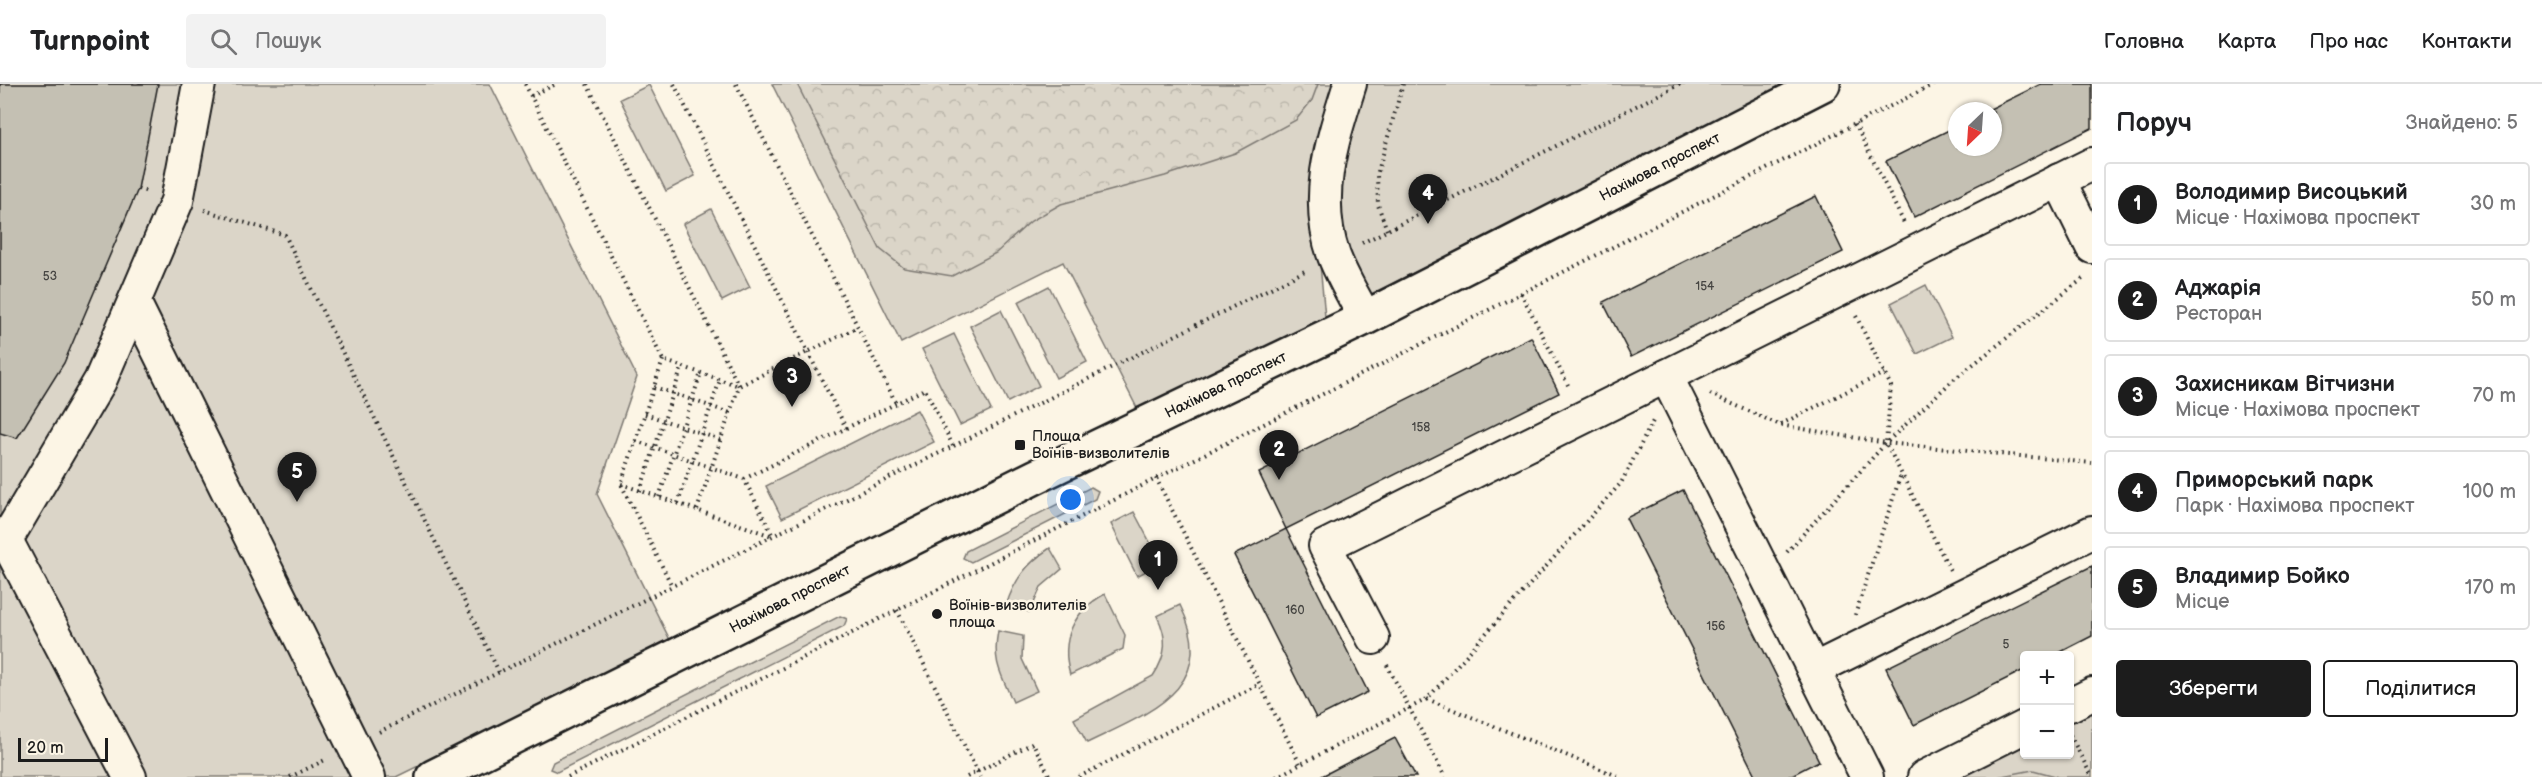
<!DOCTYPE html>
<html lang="uk">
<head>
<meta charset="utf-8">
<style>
  body { margin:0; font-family:"Balsamiq Sans",sans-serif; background:#f2f2f2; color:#202124 }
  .controls { position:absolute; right:18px; bottom:18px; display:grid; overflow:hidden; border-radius:6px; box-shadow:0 2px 4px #0004 }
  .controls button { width:54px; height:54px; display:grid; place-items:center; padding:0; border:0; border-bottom:2px solid #e0e0e0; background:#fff; color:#202124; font:30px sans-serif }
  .compass { position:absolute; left:1948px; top:18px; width:54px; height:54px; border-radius:50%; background:#fff; box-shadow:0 2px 4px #0004; rotate:205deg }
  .scale { position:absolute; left:18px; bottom:15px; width:90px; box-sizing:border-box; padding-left:6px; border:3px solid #1c1c1c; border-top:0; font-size:16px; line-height:21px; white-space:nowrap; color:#1c1c1c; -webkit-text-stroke:4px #fcf5e5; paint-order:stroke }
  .you { position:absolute; left:1071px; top:416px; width:21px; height:21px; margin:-15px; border:4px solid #fff; border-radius:50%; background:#1a73e8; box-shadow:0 0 0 9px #1a73e833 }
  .badge { display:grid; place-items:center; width:39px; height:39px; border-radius:50%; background:#1c1c1c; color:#fff; font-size:20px; font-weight:700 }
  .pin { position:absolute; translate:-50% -50px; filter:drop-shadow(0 2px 3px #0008) }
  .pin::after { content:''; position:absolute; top:32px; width:21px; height:18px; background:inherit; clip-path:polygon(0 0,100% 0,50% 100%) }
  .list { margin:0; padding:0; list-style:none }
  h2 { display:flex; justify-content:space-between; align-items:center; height:78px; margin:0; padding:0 24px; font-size:26px }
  h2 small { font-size:20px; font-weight:400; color:#757577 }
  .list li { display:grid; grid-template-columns:39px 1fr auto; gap:18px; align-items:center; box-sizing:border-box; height:84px; margin:0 12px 12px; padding:0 12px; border:2px solid #e0e0e0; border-radius:6px }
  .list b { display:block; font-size:22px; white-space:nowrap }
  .list p { margin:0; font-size:20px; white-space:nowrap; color:#757577 }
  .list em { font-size:20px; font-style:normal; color:#757577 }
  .actions { display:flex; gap:12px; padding:18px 24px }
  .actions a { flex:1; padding:14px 0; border:2px solid #1c1c1c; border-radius:6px; text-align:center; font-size:21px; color:#1c1c1c }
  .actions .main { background:#1c1c1c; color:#fff }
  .icon { flex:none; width:33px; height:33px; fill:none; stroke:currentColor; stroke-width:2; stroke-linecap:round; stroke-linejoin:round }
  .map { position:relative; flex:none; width:2092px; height:693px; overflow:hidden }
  header { display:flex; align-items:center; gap:36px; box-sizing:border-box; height:84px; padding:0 30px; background:#fff; border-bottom:2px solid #e0e0e0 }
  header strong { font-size:28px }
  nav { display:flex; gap:33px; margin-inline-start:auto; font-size:21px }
  .search { width:420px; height:54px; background:#f2f2f2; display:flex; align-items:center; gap:15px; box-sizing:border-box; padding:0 21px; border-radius:6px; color:#757577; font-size:22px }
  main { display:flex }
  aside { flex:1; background:#fff }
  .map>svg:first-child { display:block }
</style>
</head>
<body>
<header>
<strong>Turnpoint</strong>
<div class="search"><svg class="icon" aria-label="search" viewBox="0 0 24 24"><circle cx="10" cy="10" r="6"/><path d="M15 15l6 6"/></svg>Пошук</div>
<nav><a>Головна</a><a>Карта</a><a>Про нас</a><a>Контакти</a></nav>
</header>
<main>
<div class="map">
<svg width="2092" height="693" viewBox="0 0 2092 693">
  <defs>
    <pattern id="forest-crowns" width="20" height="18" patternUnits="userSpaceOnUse" patternTransform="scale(1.5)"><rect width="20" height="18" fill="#dbd5c8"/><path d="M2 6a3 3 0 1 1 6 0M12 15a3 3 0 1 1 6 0" fill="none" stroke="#bbb6ab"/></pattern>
  </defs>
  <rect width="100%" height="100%" fill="#fcf5e5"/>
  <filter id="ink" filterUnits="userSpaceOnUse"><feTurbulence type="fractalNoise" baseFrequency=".0167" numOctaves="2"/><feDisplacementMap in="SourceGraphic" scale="12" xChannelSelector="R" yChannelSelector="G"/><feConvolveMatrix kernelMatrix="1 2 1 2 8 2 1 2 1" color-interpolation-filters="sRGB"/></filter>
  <g filter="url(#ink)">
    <g fill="#dbd5c8" stroke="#7c7872" stroke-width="1.5">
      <polygon points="0,0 490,0 637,293 597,410 671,558 396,693 0,693"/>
      <polygon points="772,0 1333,0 1322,39 1313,107 1325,233 1138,326 1063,178 901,259"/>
      <polygon points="1361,0 1793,0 1351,220 1340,108 1349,45"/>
      <polygon points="649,1 695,92 666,107 620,15"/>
      <polygon points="711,125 750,203 722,217 683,140"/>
      <polygon points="1926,201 1952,253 1917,270 1891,219"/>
      <polygon points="1049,202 1087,278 1056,294 1018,218"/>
      <polygon points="1001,226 1039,302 1008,318 970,242"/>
      <polygon points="954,250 991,326 960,341 922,265"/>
      <polygon points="917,326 934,358 782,434 766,402"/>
      <polygon points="1091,403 1098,407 1095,415 971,478 963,474 966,467"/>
      <polygon points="1134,428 1161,479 1137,492 1111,440"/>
      <path d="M1050,464L1062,485L1041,503L1030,528L1006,522C1014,496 1027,479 1050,464Z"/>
      <path d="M1105,510L1125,551L1123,565L1070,591C1060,556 1073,527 1105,510Z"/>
      <path d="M1180,521C1222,604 1148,629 1087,659L1074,635L1153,592C1167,571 1168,554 1157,532Z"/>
      <polygon points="840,532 847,535 844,542 557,688 550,685 553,678"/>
      <path d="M998,547L1023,552L1022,575L1037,607L1013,618C1001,590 992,578 998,547Z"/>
      <polygon points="2092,620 2092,693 1945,693 2024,653 2024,670 2070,670 2070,631"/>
    </g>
    <g fill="url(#forest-crowns)" stroke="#7c7872" stroke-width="1.5">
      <polygon points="797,0 1318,0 1312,16 1296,36 1235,69 1165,92 1061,120 1031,137 996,169 952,192 904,184 880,165"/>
      <polygon points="2033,686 2059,693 1997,693"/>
    </g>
    <g fill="#c4c0b3" stroke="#1c1c1c" stroke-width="1.5">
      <polygon points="0,0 158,0 138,105 64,279 17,354 0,349"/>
      <polygon points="2041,0 2092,0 2092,44 1914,133 1886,77 1957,42 1957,63 1993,63 1993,27 1986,27"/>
      <polygon points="1816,112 1843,168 1631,273 1603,218"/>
      <polygon points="1531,253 1559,309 1286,445 1259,389"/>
      <polygon points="1683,406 1819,677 1788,693 1756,693 1626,434"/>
      <polygon points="1286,445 1368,608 1316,634 1234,471"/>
      <polygon points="2092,482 2092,552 2053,572 2024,572 2024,586 1914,641 1886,584"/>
      <polygon points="1395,654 1416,693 1320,693"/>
    </g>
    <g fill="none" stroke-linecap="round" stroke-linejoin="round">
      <g stroke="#1c1c1c" stroke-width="36">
        <g id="minor">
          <path d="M1350,0C1332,57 1313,113 1334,172C1342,193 1355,214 1365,234"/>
          <polyline points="2059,96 2092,163"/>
          <polyline points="134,218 369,693"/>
          <polyline points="1666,292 1867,693"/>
          <polyline points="6,456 100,297 177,117 199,0"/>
          <polyline points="6,456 130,693"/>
          <polyline points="1373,554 1325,462 2092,80"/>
          <polyline points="1813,586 2092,448"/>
          <polyline points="2070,621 2092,610"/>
          <polyline points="1924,693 2024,643"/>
        </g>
      </g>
      <g stroke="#1c1c1c" stroke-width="38">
        <polyline id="major" points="433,693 1035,393 1365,234 1823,0"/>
      </g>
      <g stroke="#1c1c1c" stroke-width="4" stroke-dasharray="1.5 4.5" stroke-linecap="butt">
        <polyline points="525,0 663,276 739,302"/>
        <polyline points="587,0 739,302"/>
        <polyline points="674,0 846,344"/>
        <polyline points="736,0 896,319"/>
        <polyline points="531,12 556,0"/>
        <polyline points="1855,40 1904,139"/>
        <polyline points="138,105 148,108"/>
        <polyline points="204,126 285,151 499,588"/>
        <polyline points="1387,146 1378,121 1377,91 1403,0"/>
        <polyline points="1362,159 1680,0"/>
        <polyline points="1521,209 1570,305"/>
        <polyline points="1856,232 1891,302 1886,359 1950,486"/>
        <polyline points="663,276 621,400 672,502"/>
        <polyline points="654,303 730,329"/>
        <polyline points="1710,310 1780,341 1886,359 2092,379"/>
        <polyline points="645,330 721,356"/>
        <polyline points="1781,340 1884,289"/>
        <polyline points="636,357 744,395 773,452"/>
        <polyline points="1156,394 1300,680"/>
        <polyline points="744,395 925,305 953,362"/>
        <polyline points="621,400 772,452"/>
        <polyline points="640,407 682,283"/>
        <polyline points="659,413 701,289"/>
        <polyline points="678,419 720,296"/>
        <polyline points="697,426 739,302 858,243"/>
        <polyline points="1787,468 1886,359 1953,296 2085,193"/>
        <polyline points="897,526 980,693"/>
        <polyline points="1855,531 1901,390"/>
        <polyline points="1387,581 1445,693"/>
        <polyline points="1427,615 1620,693"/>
        <polyline points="379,648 1307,186"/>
        <polyline points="2070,651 2092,693"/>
        <polyline points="290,693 327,675"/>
        <polyline points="568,693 1934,0"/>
        <polyline points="967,693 1033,659 1050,693"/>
        <polyline points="1079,693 1260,600"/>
        <polyline points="1276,693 1427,615 1621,399 1653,337"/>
      </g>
      <use href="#minor" stroke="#fcf5e5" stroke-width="32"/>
      <use href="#major" stroke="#fcf5e5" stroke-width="33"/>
    </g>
  </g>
  <g fill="#1c1c1c" stroke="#fcf5e5" stroke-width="2">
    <rect x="1014" y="355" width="12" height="12" rx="3"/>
    <circle cx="937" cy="530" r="6"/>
  </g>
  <g text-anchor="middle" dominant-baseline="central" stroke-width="5" stroke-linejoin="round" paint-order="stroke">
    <g font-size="12" fill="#464542">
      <text x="50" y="192">53</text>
      <text x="1705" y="202">154</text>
      <text x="1421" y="343">158</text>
      <text x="1295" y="526">160</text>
      <text x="1716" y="542">156</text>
      <text x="2006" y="560">5</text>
    </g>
    <g font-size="15" fill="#1c1c1c" stroke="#fcf5e5">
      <text transform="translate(1660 83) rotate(-27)">Нахімова проспект</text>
      <text transform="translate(1226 301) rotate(-26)">Нахімова проспект</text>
      <text transform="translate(790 515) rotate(-27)">Нахімова проспект</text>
    </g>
    <g font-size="15" fill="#1c1c1c" stroke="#fcf5e5" text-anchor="start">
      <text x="1032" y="352">Площа<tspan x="1032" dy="17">Воїнів-визволителів</tspan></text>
      <text x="949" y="521">Воїнів-визволителів<tspan x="949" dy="17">площа</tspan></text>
    </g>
  </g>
</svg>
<div class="controls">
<button>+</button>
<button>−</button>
</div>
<svg class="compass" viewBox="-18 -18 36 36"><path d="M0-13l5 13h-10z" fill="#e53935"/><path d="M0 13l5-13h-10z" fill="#757577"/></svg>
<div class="scale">20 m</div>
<div class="you"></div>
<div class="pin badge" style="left:1158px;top:506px">1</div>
<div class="pin badge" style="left:1279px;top:396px">2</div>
<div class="pin badge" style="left:792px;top:323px">3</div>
<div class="pin badge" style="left:1428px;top:140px">4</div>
<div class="pin badge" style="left:297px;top:418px">5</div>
</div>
<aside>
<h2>Поруч<small>Знайдено: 5</small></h2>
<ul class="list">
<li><span class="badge">1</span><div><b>Володимир Висоцький</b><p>Місце · Нахімова проспект</p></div><em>30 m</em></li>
<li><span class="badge">2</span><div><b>Аджарія</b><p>Ресторан</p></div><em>50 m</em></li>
<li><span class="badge">3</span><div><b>Захисникам Вітчизни</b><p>Місце · Нахімова проспект</p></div><em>70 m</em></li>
<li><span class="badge">4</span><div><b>Приморський парк</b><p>Парк · Нахімова проспект</p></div><em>100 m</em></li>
<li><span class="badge">5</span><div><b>Владимир Бойко</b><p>Місце</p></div><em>170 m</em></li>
</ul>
<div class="actions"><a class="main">Зберегти</a><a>Поділитися</a></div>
</aside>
</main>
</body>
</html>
